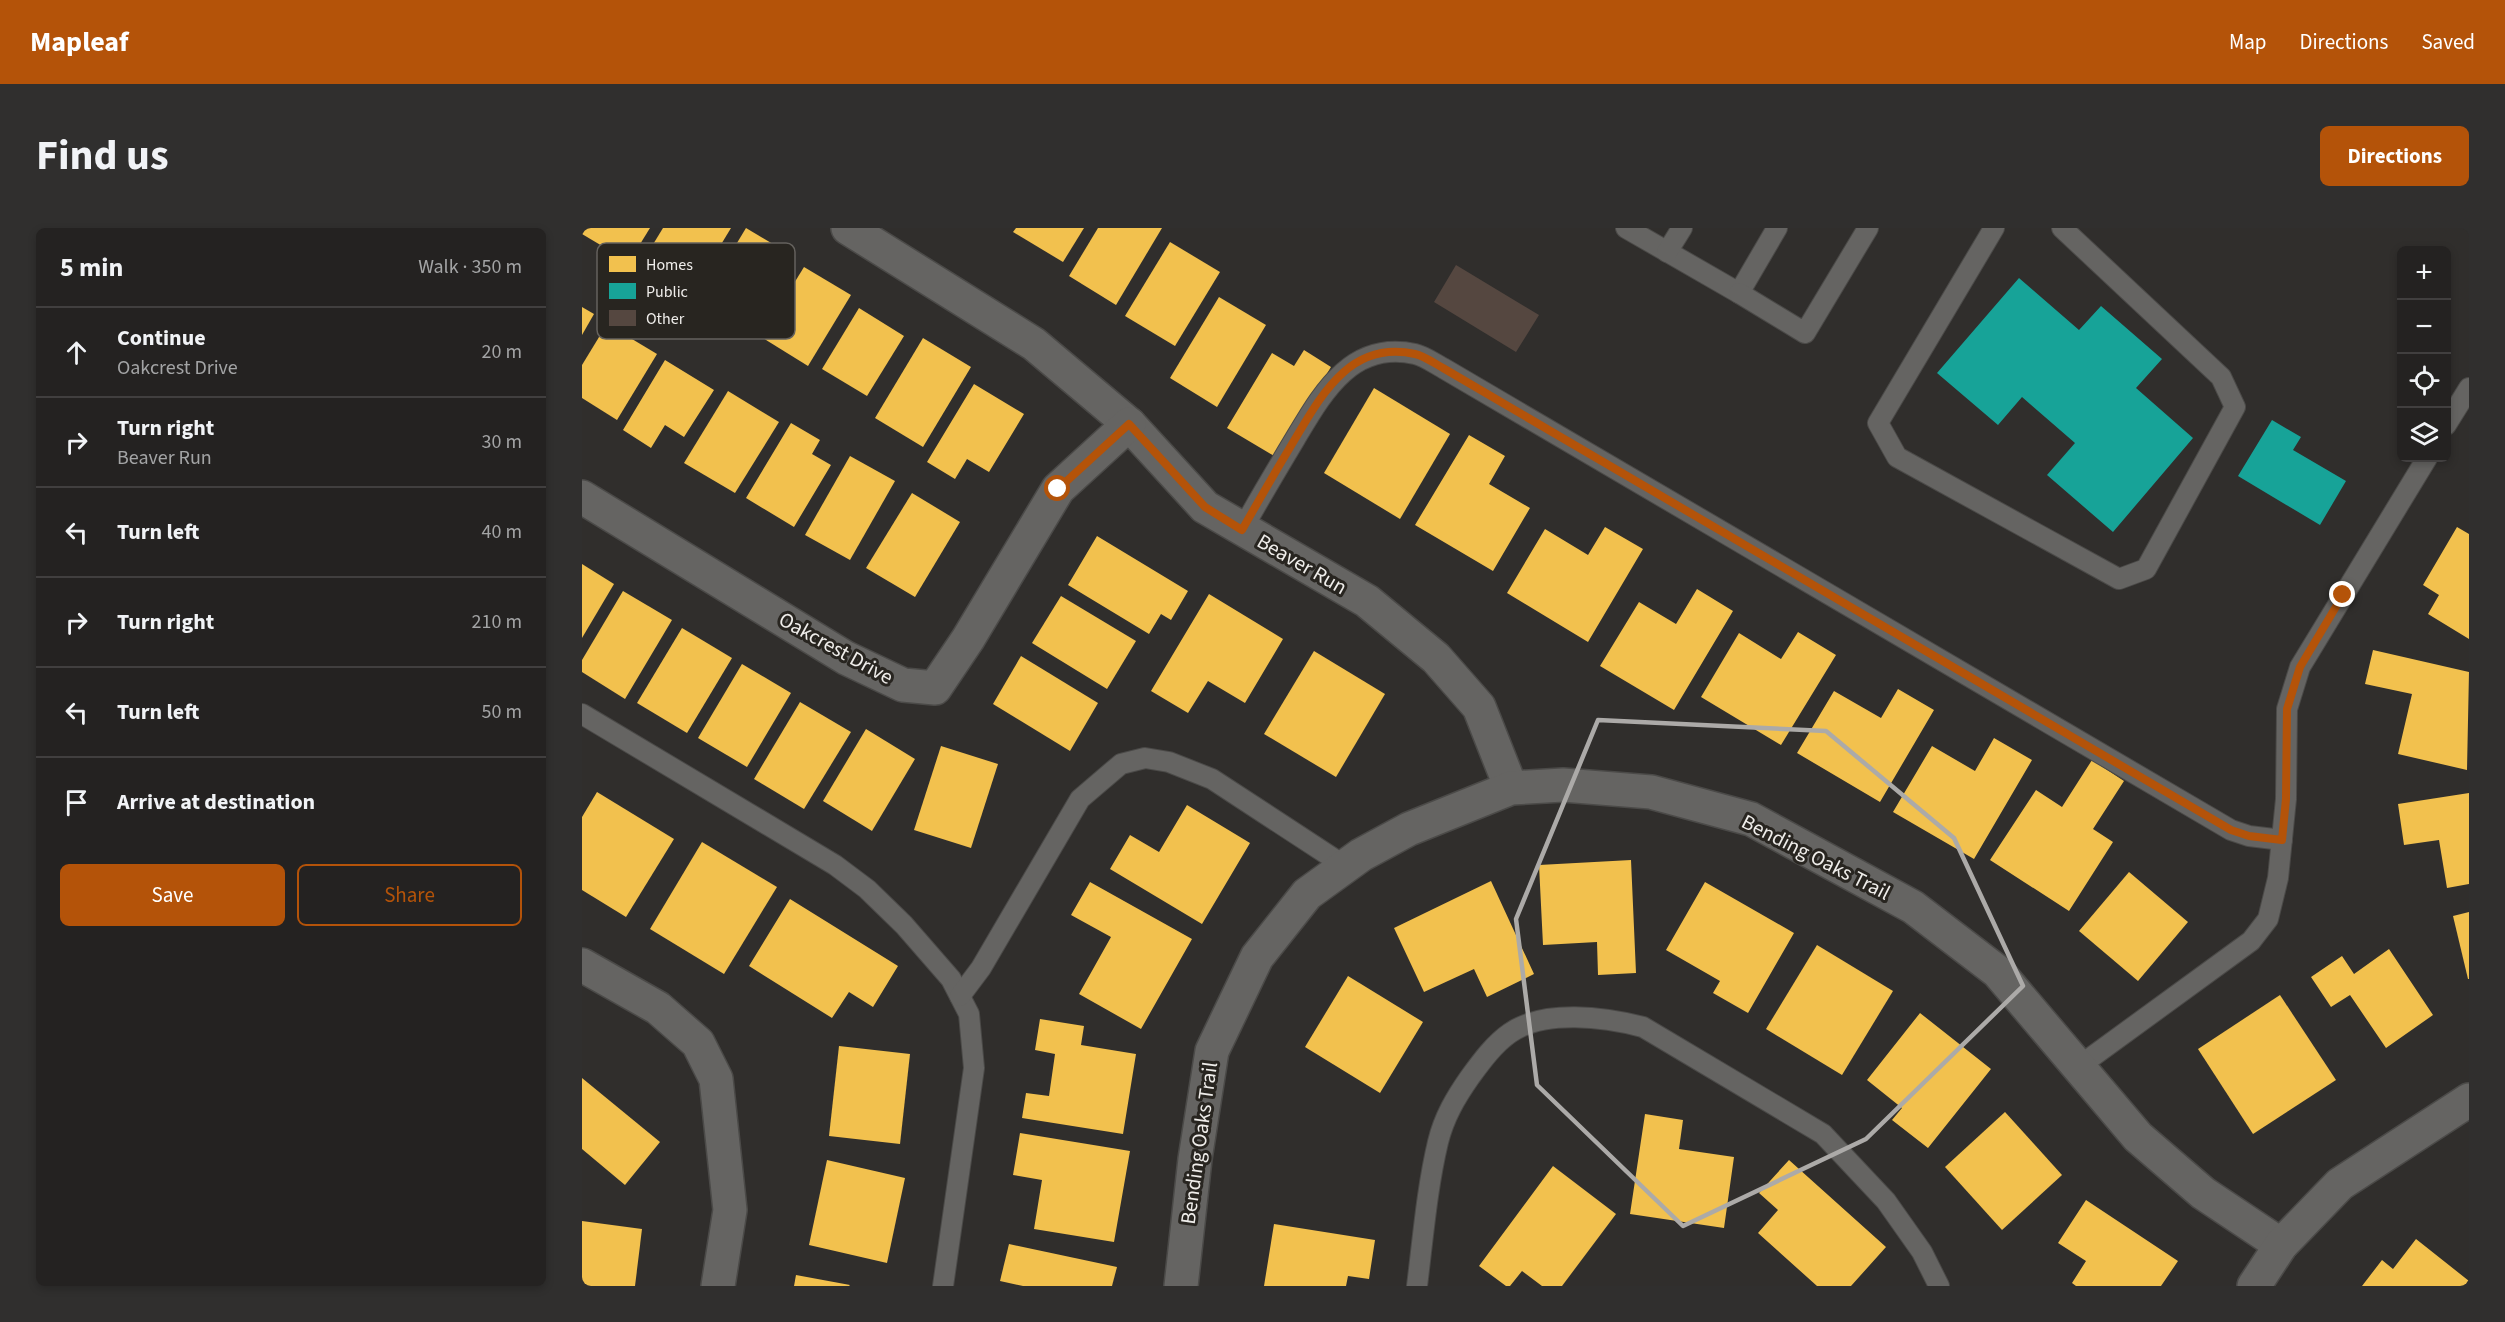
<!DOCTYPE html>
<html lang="en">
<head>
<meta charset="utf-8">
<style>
  body { margin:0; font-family:"Source Sans 3",sans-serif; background:#302f2e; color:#f1f3f6 }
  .controls { position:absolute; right:18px; top:18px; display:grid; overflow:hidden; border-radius:9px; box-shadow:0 3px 9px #0003 }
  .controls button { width:54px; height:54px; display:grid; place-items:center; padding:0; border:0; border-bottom:2px solid #413f3f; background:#242221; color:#f1f3f6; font:30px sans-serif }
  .stop { position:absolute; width:18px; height:18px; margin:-14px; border:4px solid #b45309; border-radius:50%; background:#fff }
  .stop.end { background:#b45309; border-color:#fff; box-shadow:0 2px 6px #0008 }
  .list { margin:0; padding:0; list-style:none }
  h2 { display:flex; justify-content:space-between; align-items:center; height:78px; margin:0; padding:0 24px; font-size:26px }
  h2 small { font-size:20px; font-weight:400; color:#a3a4a5 }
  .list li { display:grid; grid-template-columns:39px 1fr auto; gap:18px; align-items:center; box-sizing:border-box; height:90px; padding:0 24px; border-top:2px solid #413f3f }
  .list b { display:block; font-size:22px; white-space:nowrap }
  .list p { margin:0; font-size:20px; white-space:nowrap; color:#a3a4a5 }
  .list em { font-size:20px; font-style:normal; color:#a3a4a5 }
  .actions { display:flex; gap:12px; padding:18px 24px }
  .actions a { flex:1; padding:14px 0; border:2px solid #b45309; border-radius:9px; text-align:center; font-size:21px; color:#b45309 }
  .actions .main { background:#b45309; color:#fff }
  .icon { flex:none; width:33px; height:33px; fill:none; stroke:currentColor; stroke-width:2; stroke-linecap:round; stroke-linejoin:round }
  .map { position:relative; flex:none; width:1887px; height:1058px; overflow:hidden; border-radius:9px }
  header { display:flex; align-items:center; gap:36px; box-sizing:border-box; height:84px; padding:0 30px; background:#b45309; color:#fff }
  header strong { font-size:28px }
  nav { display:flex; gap:33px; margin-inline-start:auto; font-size:21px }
  .intro { display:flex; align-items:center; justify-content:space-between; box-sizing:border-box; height:144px; padding:0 36px }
  h1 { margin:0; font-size:42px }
  .button { padding:15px 27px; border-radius:9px; background:#b45309; color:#fff; font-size:21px; font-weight:700 }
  main { display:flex; gap:36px; padding:0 36px }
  aside { flex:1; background:#242221; border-radius:9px; box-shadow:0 3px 9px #0003 }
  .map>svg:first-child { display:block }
</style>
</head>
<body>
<header>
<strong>Mapleaf</strong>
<nav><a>Map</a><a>Directions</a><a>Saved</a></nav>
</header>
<div class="intro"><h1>Find us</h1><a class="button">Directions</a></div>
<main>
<aside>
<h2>5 min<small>Walk · 350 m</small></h2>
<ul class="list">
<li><svg class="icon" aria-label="ahead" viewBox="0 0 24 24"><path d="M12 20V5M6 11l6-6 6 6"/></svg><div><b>Continue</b><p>Oakcrest Drive</p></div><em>20 m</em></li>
<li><svg class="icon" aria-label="right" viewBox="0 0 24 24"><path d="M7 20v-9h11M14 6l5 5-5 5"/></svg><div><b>Turn right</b><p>Beaver Run</p></div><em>30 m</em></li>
<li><svg class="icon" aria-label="left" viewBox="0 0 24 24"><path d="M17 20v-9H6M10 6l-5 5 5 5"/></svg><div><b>Turn left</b></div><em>40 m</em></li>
<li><svg class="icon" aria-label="right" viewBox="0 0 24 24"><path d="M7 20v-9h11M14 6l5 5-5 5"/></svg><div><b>Turn right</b></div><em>210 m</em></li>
<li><svg class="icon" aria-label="left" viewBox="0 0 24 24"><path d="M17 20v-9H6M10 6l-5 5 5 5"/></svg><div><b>Turn left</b></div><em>50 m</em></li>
<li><svg class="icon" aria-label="arrive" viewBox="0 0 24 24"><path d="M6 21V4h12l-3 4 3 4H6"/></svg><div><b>Arrive at destination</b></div></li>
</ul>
<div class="actions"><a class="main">Save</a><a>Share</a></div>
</aside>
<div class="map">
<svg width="1887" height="1058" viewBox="0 0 1887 1058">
  <rect width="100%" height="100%" fill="#302e2c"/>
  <g fill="#f2c14e">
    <polygon points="1,0 68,0 47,34 0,6"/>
    <polygon points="81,0 149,0 106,71 56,41"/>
    <polygon points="164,0 211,28 164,106 117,78"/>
    <polygon points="434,0 502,0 481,34 431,4"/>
    <polygon points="516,0 580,0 534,77 487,48"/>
    <polygon points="588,14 638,44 593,118 543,88"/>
    <polygon points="222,39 269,67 226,138 179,109"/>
    <polygon points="637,69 684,97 635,179 588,150"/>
    <polygon points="0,79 12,86 0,107"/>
    <polygon points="277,80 322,108 285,168 240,141"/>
    <polygon points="25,96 75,126 35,192 0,170 0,137"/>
    <polygon points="341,110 389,139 341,219 293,190"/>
    <polygon points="722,122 749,139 694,229 645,200 690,125 712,138"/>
    <polygon points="83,132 132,162 102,209 83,197 69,220 41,202"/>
    <polygon points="392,156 442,186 407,244 385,231 373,251 345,234"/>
    <polygon points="792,160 868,206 818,291 742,245"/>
    <polygon points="146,163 197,194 153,265 102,235"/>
    <polygon points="209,195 238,212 230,226 249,237 212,299 164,270"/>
    <polygon points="887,207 923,228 907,256 948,280 911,343 833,297"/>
    <polygon points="268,228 313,253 268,332 223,307"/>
    <polygon points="330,265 378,294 333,369 284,340"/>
    <polygon points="1023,299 1061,321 1006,414 925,365 963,301 1006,327"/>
    <polygon points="1875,299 1887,306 1887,411 1846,386 1857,367 1841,357"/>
    <polygon points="515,308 606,363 589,392 579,386 567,406 486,357"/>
    <polygon points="0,336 32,356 0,410"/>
    <polygon points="1115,361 1151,383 1092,482 1018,438 1057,374 1094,396"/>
    <polygon points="41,363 90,392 43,471 0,444 0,432"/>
    <polygon points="627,366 701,411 663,475 626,453 606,485 569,463"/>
    <polygon points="479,368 554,413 525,461 450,415"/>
    <polygon points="100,400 150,430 105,505 55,475"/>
    <polygon points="1216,404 1254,427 1199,517 1119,469 1157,405 1199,431"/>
    <polygon points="1791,422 1887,444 1885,542 1816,526 1830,466 1783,456"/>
    <polygon points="732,423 803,466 754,549 682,506"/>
    <polygon points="439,428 516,475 488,523 411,476"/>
    <polygon points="160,436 209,465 165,539 116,510"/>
    <polygon points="1316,461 1352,482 1298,574 1215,525 1252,463 1299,490"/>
    <polygon points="218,474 269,504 222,581 172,551"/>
    <polygon points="284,501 333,531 290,603 241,573"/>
    <polygon points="1412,510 1450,532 1392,631 1311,584 1350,518 1393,543"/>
    <polygon points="359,518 416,536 389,620 332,602"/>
    <polygon points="1510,532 1542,553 1511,601 1531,614 1487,683 1408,632 1454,562 1480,579"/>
    <polygon points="15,564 92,611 44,689 0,662 0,589"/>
    <polygon points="1887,565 1887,656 1865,660 1857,612 1822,617 1816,576"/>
    <polygon points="605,577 668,615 620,696 528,641 548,607 577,624"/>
    <polygon points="120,614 195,659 142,746 68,701"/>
    <polygon points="1049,632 1054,745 1016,747 1015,714 961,717 957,637"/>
    <polygon points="1547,644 1606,694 1556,753 1497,703"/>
    <polygon points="909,653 952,746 905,769 892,741 842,764 812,700"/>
    <polygon points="508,654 610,711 559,801 497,766 529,709 489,687"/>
    <polygon points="1123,654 1212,705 1166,785 1131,765 1138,753 1084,722"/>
    <polygon points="208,671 316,738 291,779 267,764 250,790 167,738"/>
    <polygon points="1887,684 1887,751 1886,751 1871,688"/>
    <polygon points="1235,717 1311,763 1260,847 1184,801"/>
    <polygon points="1807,721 1851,787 1804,820 1768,767 1749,779 1729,749 1760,728 1772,746"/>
    <polygon points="766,748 841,794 798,865 723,819"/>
    <polygon points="1698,767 1754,852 1671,906 1616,821"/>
    <polygon points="1338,785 1409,841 1346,920 1310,892 1320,880 1285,852"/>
    <polygon points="458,791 502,798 499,817 554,826 541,906 440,890 444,865 467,868 473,826 453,822"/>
    <polygon points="257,818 328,826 318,916 247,908"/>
    <polygon points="0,850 78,914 43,957 0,921"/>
    <polygon points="1423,884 1480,947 1420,1002 1363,939"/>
    <polygon points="1063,886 1101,892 1097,921 1152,929 1142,1000 1048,986"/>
    <polygon points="438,905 548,923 532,1014 452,1001 460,952 431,947"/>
    <polygon points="245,932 323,950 305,1035 227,1017"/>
    <polygon points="1207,932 1304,1019 1269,1058 1235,1058 1176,1005 1196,982 1177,965"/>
    <polygon points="971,938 1034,986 980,1058 960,1058 940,1043 928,1058 924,1058 897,1038"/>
    <polygon points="1504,972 1596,1033 1579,1058 1494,1058 1490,1055 1504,1033 1476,1015"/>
    <polygon points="0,993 60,1001 53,1058 0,1058"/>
    <polygon points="692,996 793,1012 787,1051 766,1048 764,1058 682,1058"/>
    <polygon points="1834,1011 1887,1053 1883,1058 1780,1058 1800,1032 1811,1041"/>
    <polygon points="427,1016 535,1039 530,1058 441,1058 418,1053"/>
    <polygon points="214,1047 268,1057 267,1058 212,1058"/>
  </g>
  <g fill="#17a398">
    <polygon points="1437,50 1497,102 1519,78 1580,131 1554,160 1611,210 1531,304 1465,247 1493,215 1440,169 1416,197 1355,145"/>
    <polygon points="1690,192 1719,209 1711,222 1764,253 1738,297 1656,248"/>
  </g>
  <polygon fill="#554740" points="874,37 957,87 934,124 852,74"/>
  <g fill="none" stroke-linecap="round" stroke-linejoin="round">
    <g stroke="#4b4a48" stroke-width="22">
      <g id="lane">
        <polyline points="1044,0 1157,65 1195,0"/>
        <polyline points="1412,0 1296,195 1315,229 1537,351 1564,341 1653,179 1639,149 1480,0"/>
        <polyline points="1085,24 1100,0"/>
        <polyline points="1157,65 1223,105 1286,0"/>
        <polyline points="1864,197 1887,160"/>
        <path d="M660,302C677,271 695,241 713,211C740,166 769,112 833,126C842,128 852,135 861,140L1649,602L1667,608L1700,612"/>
        <polyline points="0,486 253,637 285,661 322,697 369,751 387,786 392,840 361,1058"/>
        <polyline points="378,768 399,740 498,571 539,536 563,530 587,534 630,551 763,638"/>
        <polyline points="1496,839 1669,713 1686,691 1696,650 1704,571 1705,481 1718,439 1845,230"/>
        <path d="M835,1058C841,1010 845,960 856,914C862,889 874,869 888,849C899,834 912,816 928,805C962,781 1023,789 1061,799L1241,906L1304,973L1340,1024L1357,1058"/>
      </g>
    </g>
    <g stroke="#4b4a48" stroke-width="36">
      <g id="street">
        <polyline points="266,0 452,116 547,196 623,279 785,373 854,430 897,479 929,560"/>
        <polyline points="0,269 264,430 321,457 353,460 386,411 476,261 547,196"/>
        <polyline points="0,737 76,780 116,815 134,851 148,982 136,1058"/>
        <polyline points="599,1058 613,931 630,823 675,729 725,666 779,627 827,601 929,560 981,557 1069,564 1169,591 1331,679 1416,744 1556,909 1621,965 1699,1017"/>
        <polyline points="1672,1058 1699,1017 1758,956 1887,872"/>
      </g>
    </g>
    <use href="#lane" stroke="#656462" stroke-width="20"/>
    <use href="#street" stroke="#656462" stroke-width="33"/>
  </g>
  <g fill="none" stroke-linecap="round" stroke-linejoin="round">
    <path stroke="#b45309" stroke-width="8" d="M476,261L547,196L623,279L660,302C677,272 695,241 713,211C740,166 769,112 833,126C842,128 852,135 861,140L1649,602L1667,608L1700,612L1704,571L1705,481L1718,439L1761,367"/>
  </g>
  <path fill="none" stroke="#acaaa8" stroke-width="4.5" stroke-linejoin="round" d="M1016,492L1244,503L1372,610L1441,758L1284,911L1101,998L955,857L934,691Z"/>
  <g text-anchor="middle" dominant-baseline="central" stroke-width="6" stroke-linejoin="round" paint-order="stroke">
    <g font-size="21" fill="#efedea" stroke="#282520">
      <text transform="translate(720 336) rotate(30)">Beaver Run</text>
      <text transform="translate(254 420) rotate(29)">Oakcrest Drive</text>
      <text transform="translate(1234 629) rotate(27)">Bending Oaks Trail</text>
      <text transform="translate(617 915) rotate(-82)">Bending Oaks Trail</text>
    </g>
  </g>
  <rect x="15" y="15" width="198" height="96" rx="9" fill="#282520" stroke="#64615d" stroke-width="1.5"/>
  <rect x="27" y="28" width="27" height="16" fill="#f2c14e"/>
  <rect x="27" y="55" width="27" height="16" fill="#17a398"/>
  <rect x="27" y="82" width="27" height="16" fill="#554740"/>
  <g font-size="16" fill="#efedea">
    <text x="64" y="42">Homes</text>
    <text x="64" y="69">Public</text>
    <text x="64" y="96">Other</text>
  </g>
</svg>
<div class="controls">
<button>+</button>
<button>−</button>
<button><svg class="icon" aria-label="locate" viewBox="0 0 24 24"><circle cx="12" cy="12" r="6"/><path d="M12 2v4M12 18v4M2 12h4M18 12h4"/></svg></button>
<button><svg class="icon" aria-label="layers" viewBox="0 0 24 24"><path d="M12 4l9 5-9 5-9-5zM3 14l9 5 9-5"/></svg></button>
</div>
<div class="stop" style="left:476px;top:261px"></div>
<div class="stop end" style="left:1761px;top:367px"></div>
</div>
</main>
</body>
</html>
